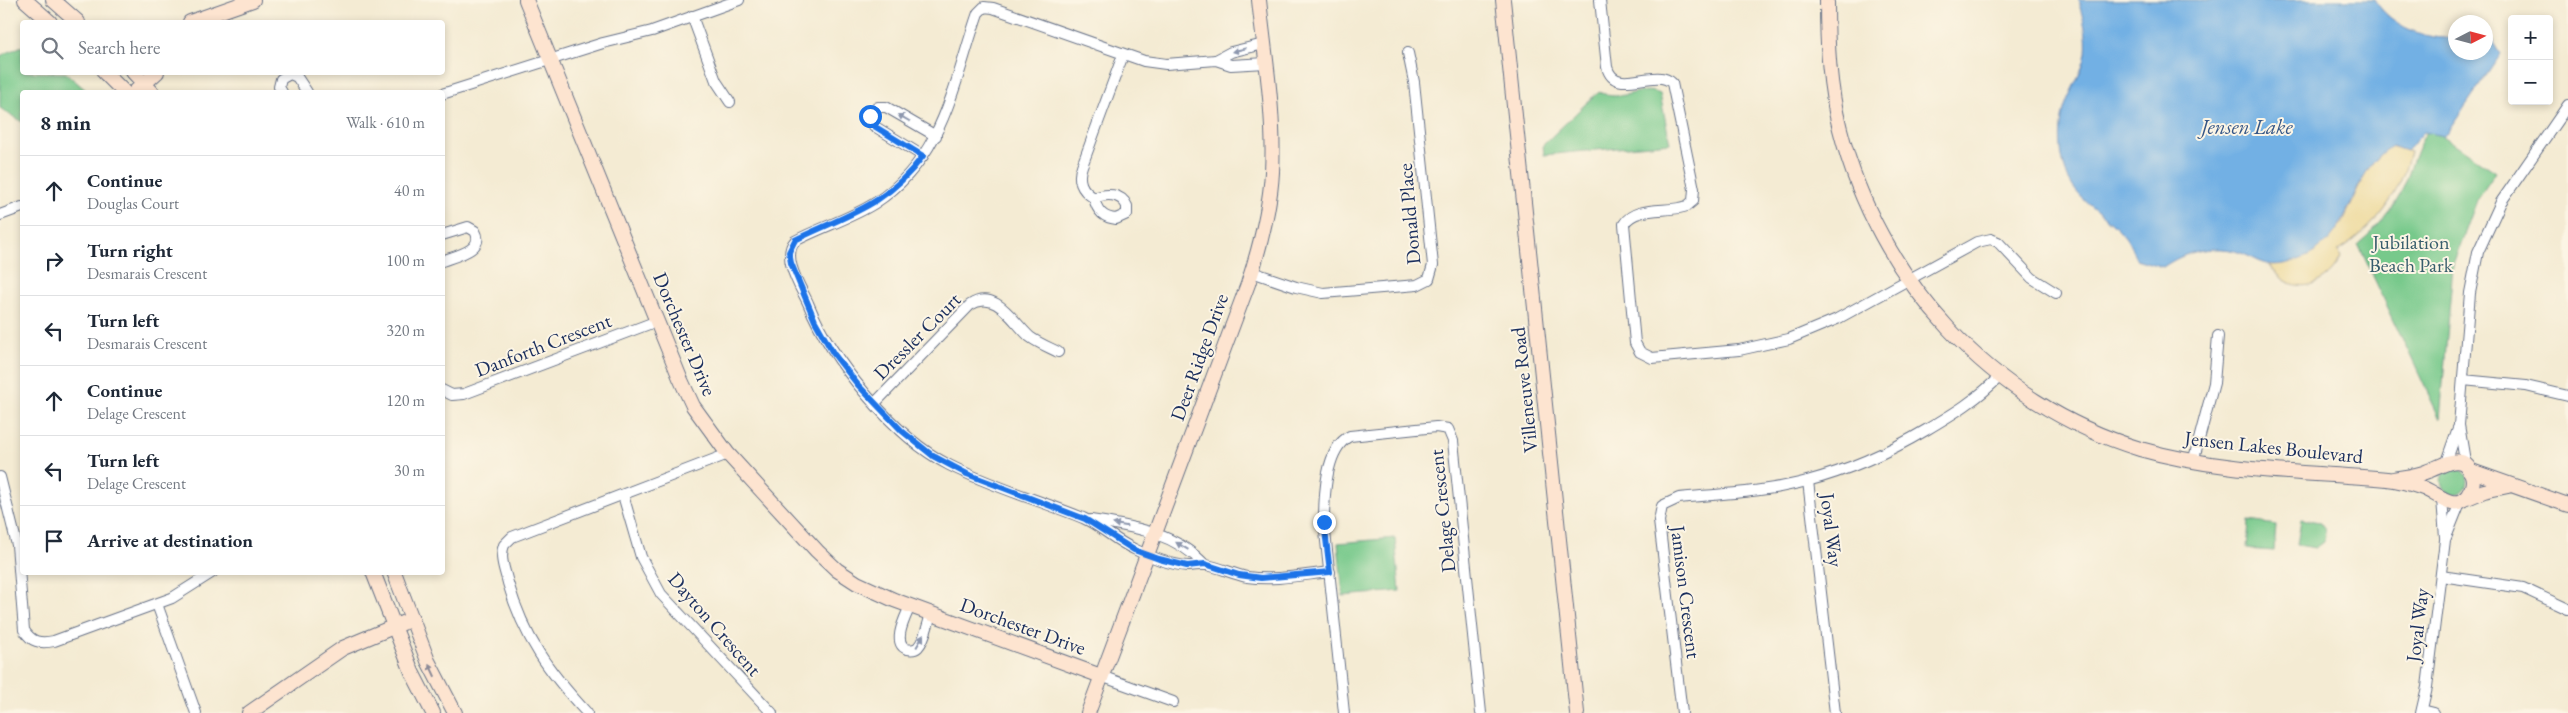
<!DOCTYPE html>
<html lang="en">
<head>
<meta charset="utf-8">
<style>
  body { margin:0; font-family:"EB Garamond",serif; background:#f6f6f7; color:#1f2937 }
  .controls { position:absolute; right:15px; top:15px; display:grid; overflow:hidden; border-radius:5px; box-shadow:0 2px 8px #0003 }
  .controls button { width:45px; height:45px; display:grid; place-items:center; padding:0; border:0; border-bottom:1px solid #e0e1e3; background:#fff; color:#1f2937; font:25px sans-serif }
  .compass { position:absolute; left:2448px; top:15px; width:45px; height:45px; border-radius:50%; background:#fff; box-shadow:0 2px 8px #0003; rotate:84deg }
  .stop { position:absolute; width:15px; height:15px; margin:-11px; border:4px solid #1a73e8; border-radius:50%; background:#fff }
  .stop.end { background:#1a73e8; border-color:#fff; box-shadow:0 1px 5px #0008 }
  .list { margin:0; padding:0; list-style:none }
  h2 { display:flex; justify-content:space-between; align-items:center; height:65px; margin:0; padding:0 20px; font-size:21px }
  h2 small { font-size:16px; font-weight:400; color:#747a83 }
  .list li { display:grid; grid-template-columns:32px 1fr auto; gap:15px; align-items:center; box-sizing:border-box; height:70px; padding:0 20px; border-top:1px solid #e0e1e3 }
  .list b { display:block; font-size:19px; white-space:nowrap }
  .list p { margin:0; font-size:16px; white-space:nowrap; color:#747a83 }
  .list em { font-size:16px; font-style:normal; color:#747a83 }
  .icon { flex:none; width:28px; height:28px; fill:none; stroke:currentColor; stroke-width:2; stroke-linecap:round; stroke-linejoin:round }
  .map { position:relative; flex:none; width:2568px; height:713px; overflow:hidden }
  .search { position:absolute; background:#fff; box-shadow:0 2px 8px #0003; left:20px; top:20px; width:425px; height:55px; display:flex; align-items:center; gap:12px; box-sizing:border-box; padding:0 18px; border-radius:5px; color:#747a83; font-size:19px }
  .panel { position:absolute; background:#fff; box-shadow:0 2px 8px #0003; left:20px; top:90px; width:425px; height:485px; border-radius:5px }
  .map>svg:first-child { display:block }
</style>
</head>
<body>
<div class="map">
<svg width="2568" height="713" viewBox="0 0 2568 713">
  <rect width="100%" height="100%" fill="#fcf5e5"/>
  <filter id="ink" filterUnits="userSpaceOnUse"><feTurbulence type="fractalNoise" baseFrequency=".02" numOctaves="2"/><feDisplacementMap in="SourceGraphic" scale="10" xChannelSelector="R" yChannelSelector="G"/><feConvolveMatrix kernelMatrix="1 2 1 2 8 2 1 2 1" color-interpolation-filters="sRGB"/></filter>
  <filter id="wash" filterUnits="userSpaceOnUse"><feTurbulence type="fractalNoise" baseFrequency=".0096" numOctaves="4" result="noise"/><feDisplacementMap in="SourceGraphic" scale="20" xChannelSelector="R" yChannelSelector="G"/><feGaussianBlur stdDeviation="1.12" result="paint"/><feColorMatrix in="noise" values="0 0 0 0 0 0 0 0 0 0 0 0 0 0 0 0 0 1.4 0 .05"/><feComposite in="paint" operator="in"/></filter>
  <g filter="url(#wash)">
    <rect width="100%" height="100%" fill="#f4ebd3"/>
    <g fill="#77c98b" stroke="#497c74">
      <polygon points="22,46 22,72 66,73 88,92 22,92 22,122 0,108 0,56"/>
      <path d="M1599,91C1619,105 1640,84 1660,94L1670,143L1544,155L1543,145Z"/>
      <path d="M2427,132L2443,136L2496,172L2477,200L2453,265L2440,419L2358,244C2377,228 2395,209 2404,186C2413,165 2414,151 2427,132Z"/>
      <circle cx="2454" cy="481" r="13"/>
      <polygon points="2301,519 2320,522 2325,529 2324,542 2316,548 2297,545"/>
      <polygon points="2249,521 2276,525 2274,551 2247,549"/>
      <polygon points="1395,538 1400,591 1343,596 1338,543"/>
    </g>
    <path fill="#eeda9e" stroke="#84847e" d="M2391,146L2410,152C2400,196 2375,228 2338,251L2341,257C2332,278 2308,294 2286,281C2279,277 2274,270 2268,264L2300,259L2342,224L2367,170L2384,151Z"/>
    <path fill="#72b0e4" stroke="#4670a1" d="M2078,0H2375C2389,25 2428,42 2455,37L2456,52H2486V33H2488L2501,54L2447,133L2443,136L2424,132L2406,151L2392,146C2349,172 2354,233 2308,256C2298,261 2278,267 2267,264C2256,261 2247,254 2235,251C2209,245 2185,252 2163,267L2136,259C2133,252 2130,244 2126,238C2110,215 2080,205 2068,178C2059,156 2058,128 2065,106C2071,88 2083,72 2086,53C2088,34 2083,18 2078,0Z"/>
  </g>
  <g filter="url(#ink)">
    <g fill="none" stroke-linecap="round" stroke-linejoin="round">
      <g stroke="#677187" stroke-width="12">
        <g id="street">
          <path d="M1600,0L1607,67C1615,98 1655,66 1672,83L1694,189L1693,201L1687,206C1669,213 1635,205 1624,224L1635,343L1640,352L1652,358L1739,350L1789,339L1837,319L1977,242L1991,239L1998,242L2032,278L2056,293"/>
          <polyline points="692,16 716,81 730,102"/>
          <polyline points="1216,60 1231,52 1264,44"/>
          <path d="M1266,63L1231,65L1216,60L1166,64L1144,61L993,8L984,7L978,13C953,85 944,158 875,203C850,219 821,227 795,241C781,257 800,286 808,303C831,360 894,437 949,465C992,487 1039,500 1083,518C1101,526 1116,541 1134,549C1149,557 1172,565 1188,566C1194,566 1201,564 1207,565C1221,568 1233,574 1247,577C1274,581 1302,575 1330,572"/>
          <polyline points="282,92 279,87 281,79 290,74 297,77 307,92"/>
          <polyline points="442,94 603,43 652,31 739,0"/>
          <polyline points="923,156 874,126 871,121 872,111 878,107 886,107 936,136"/>
          <path d="M1094,198C1106,193 1121,193 1127,206V214L1116,219C1103,218 1097,211 1094,198C1081,190 1077,180 1082,166L1123,55"/>
          <polyline points="0,215 22,207"/>
          <path d="M442,235L468,227L475,231C486,250 455,256 442,261"/>
          <polyline points="1252,272 1296,287 1323,293 1417,285 1429,279 1433,265 1414,82 1408,53"/>
          <polyline points="2463,380 2526,386 2568,396"/>
          <polyline points="442,390 452,395 464,394 657,321"/>
          <path d="M875,403L970,305C996,288 1013,322 1030,337C1038,343 1048,347 1058,352"/>
          <polyline points="2193,462 2214,383 2218,336"/>
          <polyline points="2446,462 2458,428"/>
          <polyline points="2466,467 2459,425 2470,293 2478,252 2501,202 2568,105"/>
          <path d="M0,477L17,545L24,630C31,642 40,644 54,641L172,598L213,572"/>
          <polyline points="1808,481 1835,713"/>
          <polyline points="623,495 641,557 661,594 772,713"/>
          <polyline points="2442,499 2445,537"/>
          <path d="M1091,520C1134,527 1174,532 1205,565"/>
          <polyline points="2441,576 2523,588 2568,609"/>
          <polyline points="157,604 196,713"/>
          <path d="M910,606C906,616 891,643 907,649C911,650 915,650 918,647C925,640 928,623 931,614"/>
          <polyline points="1101,676 1173,702"/>
          <polyline points="2422,710 2434,713"/>
          <path d="M587,713C549,672 524,638 508,583C505,570 499,558 504,545L512,537L728,454"/>
          <path d="M1344,713L1324,522C1324,498 1325,448 1350,436L1436,427L1448,429L1453,441L1481,713"/>
          <path d="M1682,713L1659,521L1662,506L1679,498C1721,494 1766,492 1807,481C1849,470 1889,452 1926,430C1953,414 1978,399 2000,376"/>
          <polyline points="2421,713 2427,687 2445,540 2461,500"/>
        </g>
      </g>
      <g stroke="#677187" stroke-width="16">
        <g id="secondary">
          <polyline points="25,0 50,22"/>
          <polyline points="53,0 78,22"/>
          <polyline points="526,0 680,378 693,406 728,454 817,551 837,570 857,583 894,600 1101,676"/>
          <polyline points="1503,0 1577,713"/>
          <path d="M1827,0C1827,44 1829,87 1840,129C1878,279 1991,404 2140,449C2220,472 2305,472 2387,479C2399,480 2412,484 2423,488C2437,493 2455,513 2468,495C2472,489 2474,481 2472,475C2463,450 2443,466 2428,471C2417,476 2404,477 2393,479"/>
          <polyline points="190,22 253,0"/>
          <polyline points="104,72 124,92"/>
          <polyline points="133,72 152,92"/>
          <polyline points="135,92 157,72"/>
          <polyline points="2469,470 2568,505"/>
          <polyline points="2465,499 2484,491 2508,486"/>
          <polyline points="373,572 412,672 433,713"/>
          <polyline points="394,572 428,661 455,713"/>
          <polyline points="249,713 343,648 412,619"/>
          <path d="M1088,713L1248,284C1260,247 1270,210 1272,172C1275,115 1265,57 1259,0"/>
        </g>
      </g>
      <use href="#street" stroke="#fff" stroke-width="10"/>
      <use href="#secondary" stroke="#fde4d0" stroke-width="14"/>
    </g>
    <defs><path id="oneway-solid" d="M-6-.8H1V-3.2L6.5 0L1 3.2V.8H-6Z" transform="scale(1.25)"/></defs>
    <g fill="#8d97ae">
      <use href="#oneway-solid" transform="translate(1239 50) rotate(167)"/>
      <use href="#oneway-solid" transform="translate(904 118) rotate(-150)"/>
      <use href="#oneway-solid" transform="translate(1120 525) rotate(-171)"/>
      <use href="#oneway-solid" transform="translate(1182 546) rotate(-149)"/>
      <use href="#oneway-solid" transform="translate(920 641) rotate(-60)"/>
    </g>
    <use fill="#8c8a97" href="#oneway-solid" transform="translate(432 670) rotate(-115)"/>
  </g>
  <g fill="none" stroke-linecap="round" stroke-linejoin="round" filter="url(#ink)">
    <path stroke="#1a73e8" stroke-width="6" d="M870,116L874,126L923,156C885,207 848,214 795,240L789,252L791,263L815,321L833,353L858,385L902,431L933,456L967,474L1085,519L1134,550L1159,559L1187,566L1205,564L1239,575L1261,578L1330,572L1324,522"/>
  </g>
  <g text-anchor="middle" dominant-baseline="central" stroke-width="4" stroke-linejoin="round" paint-order="stroke">
    <g font-size="20" fill="#1b2f5e" stroke="#fcf5e5">
      <text transform="translate(1409 214) rotate(-95)">Donald Place</text>
      <text transform="translate(685 334) rotate(67)">Dorchester Drive</text>
      <text transform="translate(917 336) rotate(-45)">Dressler Court</text>
      <text transform="translate(543 345) rotate(-21)">Danforth Crescent</text>
      <text transform="translate(1199 357) rotate(-70)">Deer Ridge Drive</text>
      <text transform="translate(1524 390) rotate(-96)">Villeneuve Road</text>
      <text transform="translate(2274 447) rotate(6)">Jensen Lakes Boulevard</text>
      <text transform="translate(1442 511) rotate(-96)">Delage Crescent</text>
      <text transform="translate(1832 530) rotate(83)">Joyal Way</text>
      <text transform="translate(1686 592) rotate(83)">Jamison Crescent</text>
      <text transform="translate(715 624) rotate(49)">Dayton Crescent</text>
      <text transform="translate(2417 625) rotate(-83)">Joyal Way</text>
      <text transform="translate(1023 626) rotate(20)">Dorchester Drive</text>
    </g>
    <g font-size="20" fill="#375d6c" stroke="#fcf5e5">
      <text x="2411" y="242">Jubilation<tspan x="2411" dy="23">Beach Park</tspan></text>
    </g>
    <g font-size="21" font-style="italic" fill="#355686" stroke="#fcf5e5">
      <text x="2247" y="126">Jensen Lake</text>
    </g>
  </g>
</svg>
<div class="controls">
<button>+</button>
<button>−</button>
</div>
<svg class="compass" viewBox="-18 -18 36 36"><path d="M0-13l5 13h-10z" fill="#e53935"/><path d="M0 13l5-13h-10z" fill="#747a83"/></svg>
<div class="stop" style="left:870px;top:116px"></div>
<div class="stop end" style="left:1324px;top:522px"></div>
<div class="search"><svg class="icon" aria-label="search" viewBox="0 0 24 24"><circle cx="10" cy="10" r="6"/><path d="M15 15l6 6"/></svg>Search here</div>
<section class="panel">
<h2>8 min<small>Walk · 610 m</small></h2>
<ul class="list">
<li><svg class="icon" aria-label="ahead" viewBox="0 0 24 24"><path d="M12 20V5M6 11l6-6 6 6"/></svg><div><b>Continue</b><p>Douglas Court</p></div><em>40 m</em></li>
<li><svg class="icon" aria-label="right" viewBox="0 0 24 24"><path d="M7 20v-9h11M14 6l5 5-5 5"/></svg><div><b>Turn right</b><p>Desmarais Crescent</p></div><em>100 m</em></li>
<li><svg class="icon" aria-label="left" viewBox="0 0 24 24"><path d="M17 20v-9H6M10 6l-5 5 5 5"/></svg><div><b>Turn left</b><p>Desmarais Crescent</p></div><em>320 m</em></li>
<li><svg class="icon" aria-label="ahead" viewBox="0 0 24 24"><path d="M12 20V5M6 11l6-6 6 6"/></svg><div><b>Continue</b><p>Delage Crescent</p></div><em>120 m</em></li>
<li><svg class="icon" aria-label="left" viewBox="0 0 24 24"><path d="M17 20v-9H6M10 6l-5 5 5 5"/></svg><div><b>Turn left</b><p>Delage Crescent</p></div><em>30 m</em></li>
<li><svg class="icon" aria-label="arrive" viewBox="0 0 24 24"><path d="M6 21V4h12l-3 4 3 4H6"/></svg><div><b>Arrive at destination</b></div></li>
</ul>
</section>
</div>
</body>
</html>
